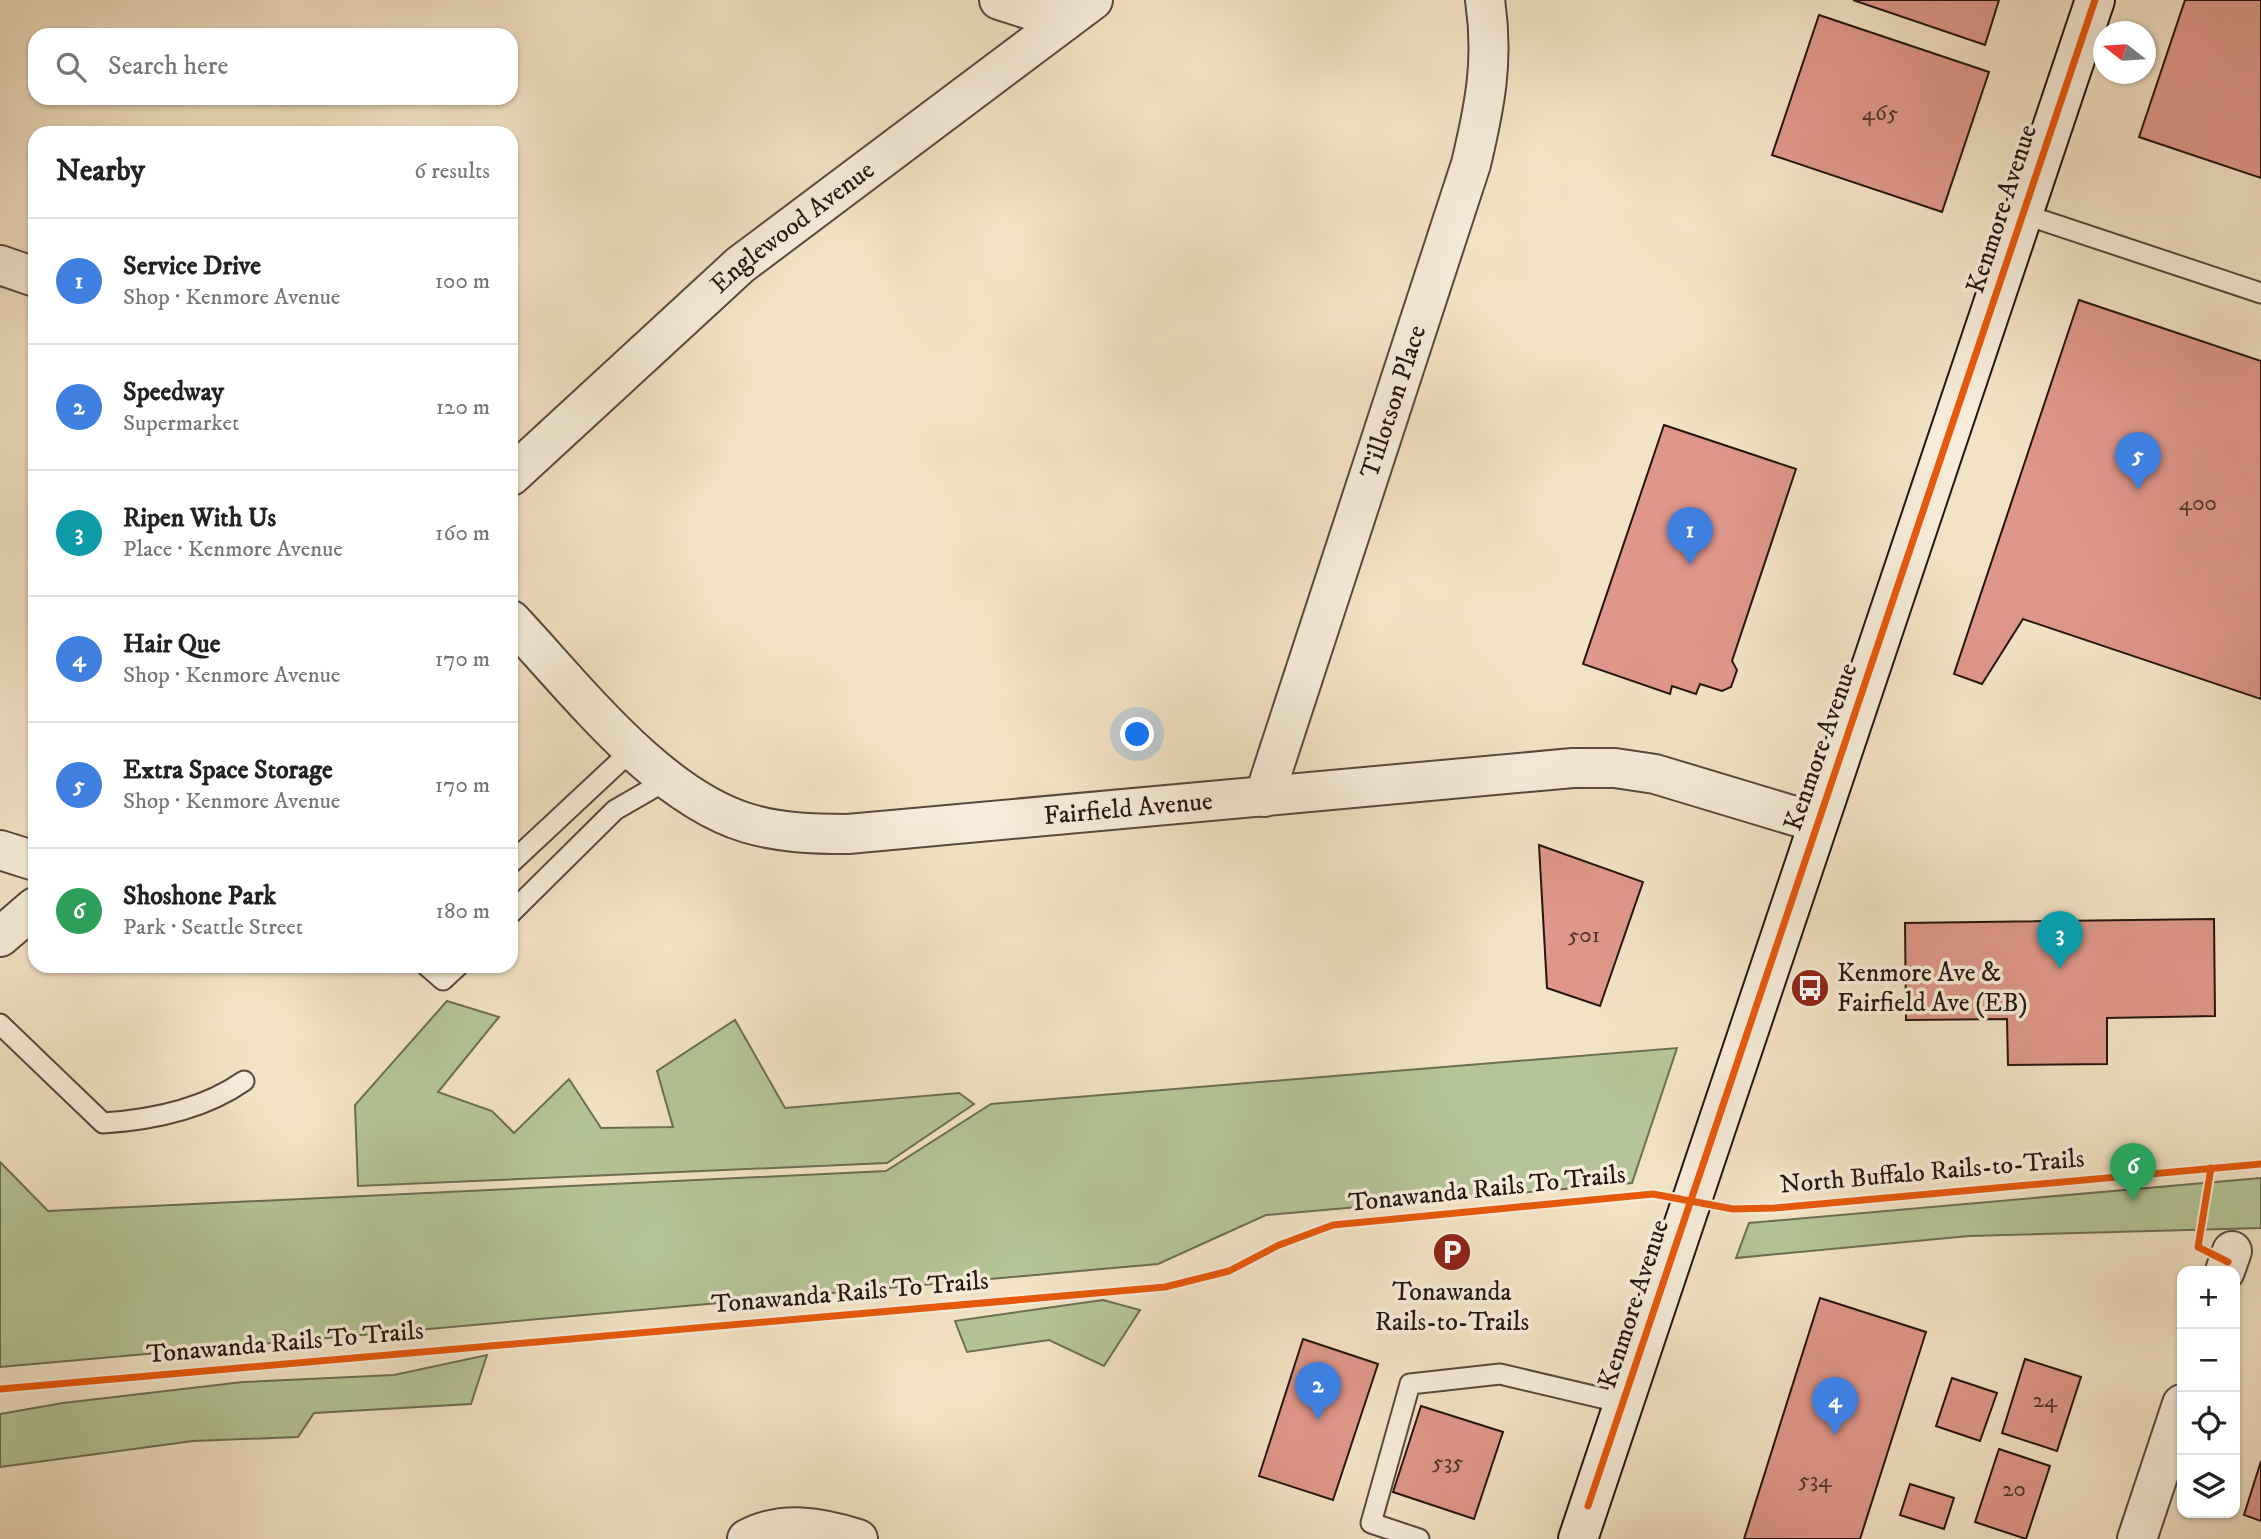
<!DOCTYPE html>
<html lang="en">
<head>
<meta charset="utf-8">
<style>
  body { margin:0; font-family:"IM FELL DW Pica",serif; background:#f2f2f2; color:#222 }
  .controls { position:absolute; right:21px; bottom:21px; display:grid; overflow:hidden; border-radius:14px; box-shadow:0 2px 5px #0004 }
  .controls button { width:63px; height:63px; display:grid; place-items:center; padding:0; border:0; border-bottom:2px solid #e0e0e0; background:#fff; color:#222; font:35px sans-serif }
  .compass { position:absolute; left:2093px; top:21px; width:63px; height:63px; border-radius:50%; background:#fff; box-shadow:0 2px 5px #0004; rotate:287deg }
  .you { position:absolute; left:1138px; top:735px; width:24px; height:24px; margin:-18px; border:5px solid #fff; border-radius:50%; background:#1a73e8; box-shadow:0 0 0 10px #1a73e833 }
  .badge { display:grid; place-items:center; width:46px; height:46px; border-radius:50%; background:#8f2418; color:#fff; font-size:23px; font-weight:700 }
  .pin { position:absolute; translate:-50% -58px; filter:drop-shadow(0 2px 4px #0008) }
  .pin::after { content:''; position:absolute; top:37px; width:24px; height:21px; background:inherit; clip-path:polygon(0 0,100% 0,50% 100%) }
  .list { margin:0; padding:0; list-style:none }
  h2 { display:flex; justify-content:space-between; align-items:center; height:91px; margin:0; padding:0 28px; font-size:30px }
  h2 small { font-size:23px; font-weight:400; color:#767676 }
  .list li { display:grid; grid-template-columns:46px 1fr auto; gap:21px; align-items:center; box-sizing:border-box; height:126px; padding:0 28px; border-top:2px solid #e0e0e0 }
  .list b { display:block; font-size:26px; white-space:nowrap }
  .list p { margin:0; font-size:23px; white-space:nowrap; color:#767676 }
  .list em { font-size:23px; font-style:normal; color:#767676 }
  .icon { flex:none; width:38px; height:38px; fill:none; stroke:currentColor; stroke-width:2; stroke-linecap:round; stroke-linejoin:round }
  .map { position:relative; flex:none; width:2261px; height:1539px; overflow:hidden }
  .search { position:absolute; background:#fff; box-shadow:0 2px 5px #0004; left:28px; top:28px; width:490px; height:77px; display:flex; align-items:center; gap:18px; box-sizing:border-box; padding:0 24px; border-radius:21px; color:#767676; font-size:26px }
  .panel { position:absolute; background:#fff; box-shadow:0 2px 5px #0004; left:28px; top:126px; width:490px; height:847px; border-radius:21px }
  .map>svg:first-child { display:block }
</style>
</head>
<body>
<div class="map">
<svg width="2261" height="1539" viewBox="0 0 2261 1539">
  <rect width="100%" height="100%" fill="#f3e3c6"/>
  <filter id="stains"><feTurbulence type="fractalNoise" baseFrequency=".00286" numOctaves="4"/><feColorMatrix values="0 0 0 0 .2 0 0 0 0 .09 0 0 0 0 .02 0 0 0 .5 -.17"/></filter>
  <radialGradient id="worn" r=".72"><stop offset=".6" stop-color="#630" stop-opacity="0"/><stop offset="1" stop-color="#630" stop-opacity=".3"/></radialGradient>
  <g fill="#b5c599" stroke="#6d6e54" stroke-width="2">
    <polygon points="447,1001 499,1017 438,1092 492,1111 514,1133 569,1079 601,1128 673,1127 657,1071 735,1020 785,1108 959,1093 974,1104 887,1163 358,1186 355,1105"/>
    <polygon points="1677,1048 1632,1183 1266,1215 1158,1264 0,1367 0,1162 48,1211 886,1171 991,1104"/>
    <polygon points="2261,1178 2261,1228 1969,1236 1736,1258 1749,1223"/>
    <polygon points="1103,1300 1140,1310 1104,1366 1049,1340 967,1352 955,1321"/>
    <polygon points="487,1355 471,1404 314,1413 298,1437 193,1441 0,1467 0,1414 63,1403 243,1382 394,1375"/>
  </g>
  <g fill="#e0978b" stroke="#251610" stroke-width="2">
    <polygon points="1853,0 1999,0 1985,45"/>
    <polygon points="2185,0 2261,0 2261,178 2139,137"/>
    <polygon points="1819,15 1989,72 1942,212 1772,155"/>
    <polygon points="2079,300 2261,361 2261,699 2023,619 1982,684 1954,674"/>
    <polygon points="1664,425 1796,469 1732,661 1737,670 1731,687 1722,691 1700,684 1696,694 1672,686 1670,694 1583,664"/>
    <polygon points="1539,845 1643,882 1600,1006 1547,988"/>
    <polygon points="2214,919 2215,1016 2107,1018 2107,1064 2008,1065 2007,1019 1906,1020 1905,923"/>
    <polygon points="1820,1298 1926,1332 1860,1539 1744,1539"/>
    <polygon points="1303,1339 1378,1364 1333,1500 1259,1476"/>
    <polygon points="2025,1359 2081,1377 2057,1451 2002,1433"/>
    <polygon points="1952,1378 1997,1393 1980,1441 1936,1426"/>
    <polygon points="1421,1406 1503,1432 1474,1519 1393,1492"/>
    <polygon points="1999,1449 2050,1466 2026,1539 1975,1522"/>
    <polygon points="2261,1461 2261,1521 2244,1515"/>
    <polygon points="1910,1484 1954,1498 1944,1529 1900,1515"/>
  </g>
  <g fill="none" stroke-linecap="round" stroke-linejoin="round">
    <g stroke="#58493e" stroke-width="23">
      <g id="service">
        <polyline points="2023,214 2261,293"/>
        <polyline points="511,863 633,749"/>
        <polyline points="511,913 615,810 667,780"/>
        <polyline points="427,966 443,980 458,966"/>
        <path d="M0,1024L103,1123C150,1120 204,1109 244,1081"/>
        <polyline points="1419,1539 1371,1523 1410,1384 1500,1374 1623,1403"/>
      </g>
    </g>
    <g stroke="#58493e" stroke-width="42">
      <g id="minor">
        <polyline points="999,0 1065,21"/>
        <polyline points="0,265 35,277"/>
        <path id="s1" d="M511,620C576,689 656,795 747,823C780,833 813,834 848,834L1573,768H1615L1655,774L1818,823"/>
        <path id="s2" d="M1264,797L1471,164C1485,105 1494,60 1485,0"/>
        <polyline points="0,850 35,861"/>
        <polyline points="2225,1271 2232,1251"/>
        <path d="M747,1539C782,1520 821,1527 858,1539"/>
        <polyline points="2137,1539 2182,1404"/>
      </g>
    </g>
    <g stroke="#58493e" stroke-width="42">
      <g id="tertiary">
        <path id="s3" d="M511,476L740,265L1093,0"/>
        <polyline points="0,937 35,907"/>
      </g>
    </g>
    <g stroke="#251610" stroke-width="42">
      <polyline id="secondary" points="1578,1539 2095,0"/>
    </g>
    <use href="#service" stroke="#f7edda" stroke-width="19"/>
    <use href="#minor" stroke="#f7edda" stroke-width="38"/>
    <use href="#tertiary" stroke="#f7edda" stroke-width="38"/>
    <use href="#secondary" stroke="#f7edda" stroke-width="38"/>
    <g stroke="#f7edda" stroke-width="11">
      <g id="cycleway">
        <polyline points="2211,1168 2198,1247 2228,1262"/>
        <polyline points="0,1389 1165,1287 1229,1271 1279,1245 1333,1225 1653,1194 1733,1209 1775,1208 2261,1164"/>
        <polyline points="1588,1506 2095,0"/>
      </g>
    </g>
    <use href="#cycleway" stroke="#e8590c" stroke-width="7"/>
  </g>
  <defs>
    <g id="bus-disc" transform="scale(2.0125)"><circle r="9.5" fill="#8f2418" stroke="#f7edda"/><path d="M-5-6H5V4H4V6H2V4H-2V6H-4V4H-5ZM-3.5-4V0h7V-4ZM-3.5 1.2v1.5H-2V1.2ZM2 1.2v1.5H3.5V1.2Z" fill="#fff"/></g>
    <g id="parking-disc" transform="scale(2.0125)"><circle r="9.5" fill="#8f2418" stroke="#f7edda"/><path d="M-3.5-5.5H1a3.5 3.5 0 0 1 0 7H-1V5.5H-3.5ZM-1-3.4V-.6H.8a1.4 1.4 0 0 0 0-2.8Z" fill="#fff"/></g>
  </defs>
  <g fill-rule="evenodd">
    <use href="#bus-disc" x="1810" y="988"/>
    <use href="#parking-disc" x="1452" y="1252"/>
  </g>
  <g text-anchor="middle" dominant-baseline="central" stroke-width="7" stroke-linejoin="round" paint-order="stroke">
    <g font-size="23" fill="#54362f">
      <text x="1880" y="113">465</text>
      <text x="2198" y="503">400</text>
      <text x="1584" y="935">501</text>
      <text x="2045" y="1400">24</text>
      <text x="1448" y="1462">535</text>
      <text x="1815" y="1480">534</text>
      <text x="2014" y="1489">20</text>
    </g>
    <g font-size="26" fill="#251610" stroke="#f7edda">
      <text transform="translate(2002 209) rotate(-72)">Kenmore Avenue</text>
      <text stroke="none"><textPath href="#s3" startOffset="376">Englewood Avenue</textPath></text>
      <text stroke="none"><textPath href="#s2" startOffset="416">Tillotson Place</textPath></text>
      <text transform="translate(1821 747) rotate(-71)">Kenmore Avenue</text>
      <text stroke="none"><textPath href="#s1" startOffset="698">Fairfield Avenue</textPath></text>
      <text transform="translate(1932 1172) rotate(-5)">North Buffalo Rails-to-Trails</text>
      <text transform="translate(1487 1189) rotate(-6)">Tonawanda Rails To Trails</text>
      <text transform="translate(850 1293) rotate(-5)">Tonawanda Rails To Trails</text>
      <text transform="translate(1634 1304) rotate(-72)">Kenmore Avenue</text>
      <text transform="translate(285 1343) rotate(-5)">Tonawanda Rails To Trails</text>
    </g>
    <g font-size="26" fill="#251610" stroke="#f7edda" text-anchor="start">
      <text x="1837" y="973">Kenmore Ave &amp;<tspan x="1837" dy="30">Fairfield Ave (EB)</tspan></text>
      <text x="1452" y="1292" text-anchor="middle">Tonawanda<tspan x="1452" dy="30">Rails-to-Trails</tspan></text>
    </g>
  </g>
  <rect width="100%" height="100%" filter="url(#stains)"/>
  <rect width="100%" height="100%" fill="url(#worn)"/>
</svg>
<div class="controls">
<button>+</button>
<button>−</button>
<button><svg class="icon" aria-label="locate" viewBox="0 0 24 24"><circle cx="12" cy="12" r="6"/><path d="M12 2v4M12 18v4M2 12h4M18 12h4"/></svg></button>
<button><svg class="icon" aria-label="layers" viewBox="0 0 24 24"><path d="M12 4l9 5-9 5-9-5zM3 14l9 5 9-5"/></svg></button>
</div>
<svg class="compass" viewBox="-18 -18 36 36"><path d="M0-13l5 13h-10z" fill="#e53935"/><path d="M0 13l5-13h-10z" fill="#767676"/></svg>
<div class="you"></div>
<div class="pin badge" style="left:1690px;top:565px;background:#3f7fe0">1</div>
<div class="pin badge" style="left:1318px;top:1420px;background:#3f7fe0">2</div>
<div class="pin badge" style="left:2060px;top:969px;background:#0f9aa8">3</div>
<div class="pin badge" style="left:1835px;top:1435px;background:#3f7fe0">4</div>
<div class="pin badge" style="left:2138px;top:490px;background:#3f7fe0">5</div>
<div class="pin badge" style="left:2133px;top:1201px;background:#2e9e5b">6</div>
<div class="search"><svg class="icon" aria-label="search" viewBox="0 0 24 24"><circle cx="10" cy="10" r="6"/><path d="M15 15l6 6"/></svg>Search here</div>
<section class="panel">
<h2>Nearby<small>6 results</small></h2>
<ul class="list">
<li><span class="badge" style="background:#3f7fe0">1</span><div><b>Service Drive</b><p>Shop · Kenmore Avenue</p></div><em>100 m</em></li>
<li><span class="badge" style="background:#3f7fe0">2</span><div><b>Speedway</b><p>Supermarket</p></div><em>120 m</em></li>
<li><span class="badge" style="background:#0f9aa8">3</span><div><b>Ripen With Us</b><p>Place · Kenmore Avenue</p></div><em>160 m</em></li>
<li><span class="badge" style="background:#3f7fe0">4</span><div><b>Hair Que</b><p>Shop · Kenmore Avenue</p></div><em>170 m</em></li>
<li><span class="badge" style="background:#3f7fe0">5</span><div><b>Extra Space Storage</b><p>Shop · Kenmore Avenue</p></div><em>170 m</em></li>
<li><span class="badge" style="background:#2e9e5b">6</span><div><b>Shoshone Park</b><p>Park · Seattle Street</p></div><em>180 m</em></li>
</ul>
</section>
</div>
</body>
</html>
